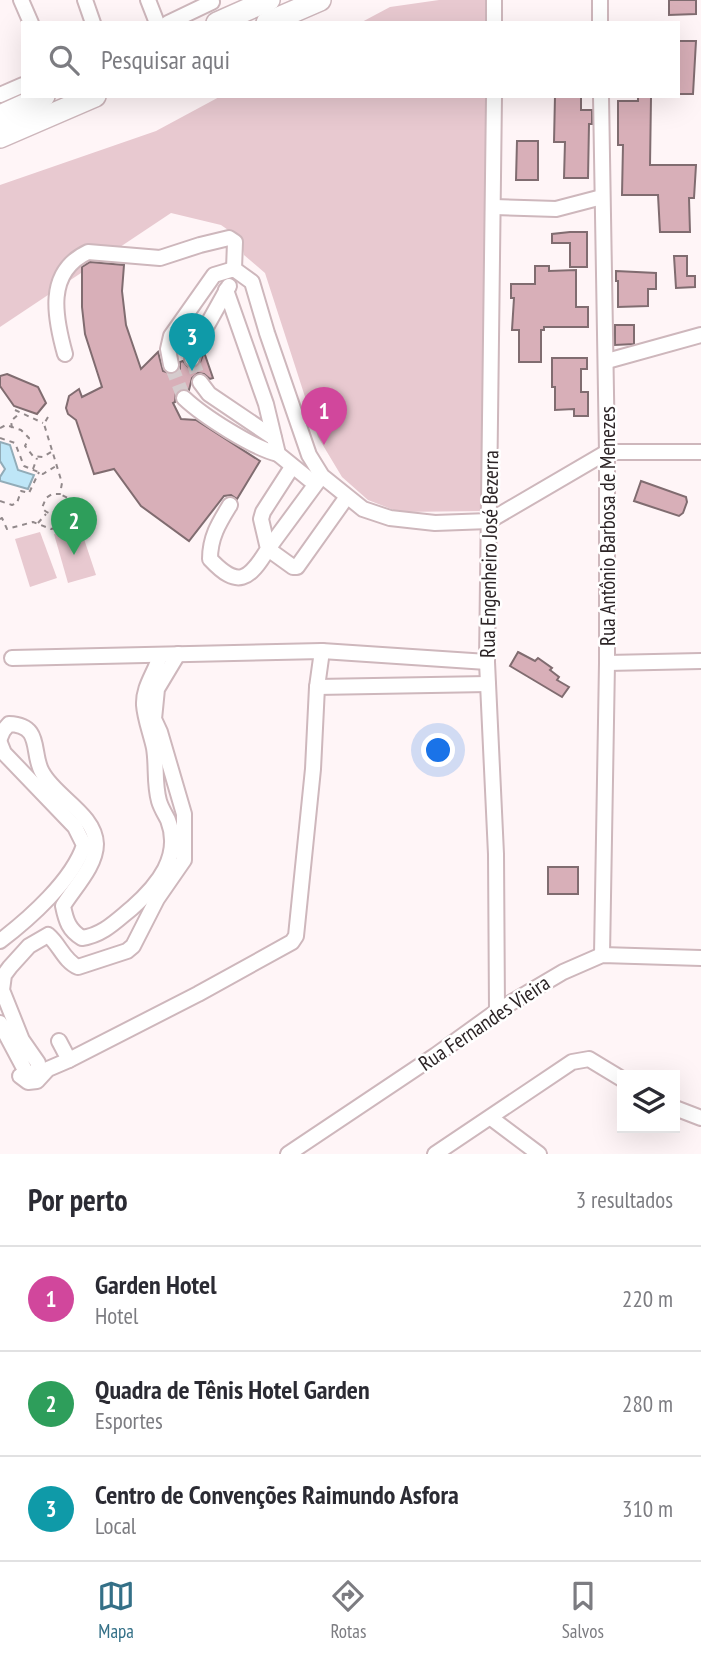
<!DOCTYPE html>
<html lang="pt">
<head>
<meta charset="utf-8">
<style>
  body { margin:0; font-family:"PT Sans Narrow",sans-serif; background:#f2f2f3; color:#2b2b33 }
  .controls { position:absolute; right:21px; bottom:21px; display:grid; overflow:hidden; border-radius:0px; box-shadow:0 7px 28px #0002 }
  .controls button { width:63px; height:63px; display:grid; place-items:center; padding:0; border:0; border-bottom:2px solid #e1e1e2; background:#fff; color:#2b2b33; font:35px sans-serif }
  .you { position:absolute; left:439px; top:751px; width:24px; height:24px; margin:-18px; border:5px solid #fff; border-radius:50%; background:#1a73e8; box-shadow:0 0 0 10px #1a73e833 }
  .badge { display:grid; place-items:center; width:46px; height:46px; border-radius:50%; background:#347087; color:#fff; font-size:23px; font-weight:700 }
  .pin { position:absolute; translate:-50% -58px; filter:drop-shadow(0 2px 4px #0008) }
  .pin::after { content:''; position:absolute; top:37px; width:24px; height:21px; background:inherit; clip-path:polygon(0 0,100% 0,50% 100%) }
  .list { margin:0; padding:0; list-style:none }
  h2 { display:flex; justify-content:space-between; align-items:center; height:91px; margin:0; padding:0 28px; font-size:30px }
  h2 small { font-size:23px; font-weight:400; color:#7c7c81 }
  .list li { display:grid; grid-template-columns:46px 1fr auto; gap:21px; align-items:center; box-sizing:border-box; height:105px; padding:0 28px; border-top:2px solid #e1e1e2 }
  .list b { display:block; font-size:26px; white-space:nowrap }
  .list p { margin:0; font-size:23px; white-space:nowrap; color:#7c7c81 }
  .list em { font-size:23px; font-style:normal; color:#7c7c81 }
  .icon { flex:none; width:38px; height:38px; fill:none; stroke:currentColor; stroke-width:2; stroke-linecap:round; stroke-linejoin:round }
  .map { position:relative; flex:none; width:701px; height:1154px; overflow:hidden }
  .search { position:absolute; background:#fff; box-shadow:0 7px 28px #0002; left:21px; right:21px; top:21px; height:77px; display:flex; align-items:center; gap:18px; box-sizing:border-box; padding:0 24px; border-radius:0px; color:#7c7c81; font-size:26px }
  .sheet { height:406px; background:#fff }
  nav { display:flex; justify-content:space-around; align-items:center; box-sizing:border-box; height:98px; border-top:2px solid #e1e1e2; background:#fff; font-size:19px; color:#7c7c81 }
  nav a { display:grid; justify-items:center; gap:4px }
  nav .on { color:#347087 }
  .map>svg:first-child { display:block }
</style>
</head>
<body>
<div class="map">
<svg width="701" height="1154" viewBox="0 0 701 1154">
  <rect width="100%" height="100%" fill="#fff5f7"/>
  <g fill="#e8c9d0">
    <polygon points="439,0 488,0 488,23 360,23 390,7"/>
    <polygon points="221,96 487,96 484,511 399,512 368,500 342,477 318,437 265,273 244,255 241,239 221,225 171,213 0,327 0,185 156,131"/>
    <polygon points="80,527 96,575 68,583 54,534"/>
    <polygon points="40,532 57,578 30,587 15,539"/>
  </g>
  <polygon fill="#bee6f7" stroke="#92acb8" stroke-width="2" points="0,442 10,445 18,470 34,475 28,489 0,481 0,477 5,469 0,461"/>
  <g fill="#d8afb8" stroke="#806c70" stroke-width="2">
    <polygon points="669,0 696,0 696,14 669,15"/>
    <polygon points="678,41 696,41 693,94 678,94"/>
    <polygon points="555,96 581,96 581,110 592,110 592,124 589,124 588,178 564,178 565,142 554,142"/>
    <polygon points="638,97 651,97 650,165 696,165 694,198 689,198 690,232 660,232 658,195 622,195 623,145 618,145 618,101 638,101"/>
    <polygon points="517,141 538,141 538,180 516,180"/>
    <polygon points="570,232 587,232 587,267 570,267 570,243 552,243 552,234"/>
    <polygon points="674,256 687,256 687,276 695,276 695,287 676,288"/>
    <polygon points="90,262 124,265 122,291 126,325 141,369 158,352 163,371 172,374 180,369 180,362 183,361 189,368 194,368 199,365 203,355 205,355 213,378 210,379 204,374 198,373 192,378 189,390 182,389 176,392 175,402 173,403 181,419 196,420 260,461 237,499 231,495 224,496 189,541 141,506 114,469 94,474 76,420 68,414 66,408 69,396 79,389 82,397 102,387 85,334 82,307 82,267"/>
    <polygon points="535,266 549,266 549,271 576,270 576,307 588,307 588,327 544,327 544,330 541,330 541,362 519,362 519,330 512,330 514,298 511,298 511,284 535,284"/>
    <polygon points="616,271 656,273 656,289 648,289 648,306 618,307 618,281 616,281"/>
    <polygon points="615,325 634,325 634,344 615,345"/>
    <polygon points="552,358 587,358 587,369 581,369 581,392 588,392 588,416 574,416 574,409 555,410 555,387 552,387"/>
    <polygon points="7,374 38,387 46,403 37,414 14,406 0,386 0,376"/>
    <polygon points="641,481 686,497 687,502 683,513 679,516 634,501"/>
    <polygon points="518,652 535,661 538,658 552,668 550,670 559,677 557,680 569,687 562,697 510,666"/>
    <rect x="548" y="867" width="30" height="27"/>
  </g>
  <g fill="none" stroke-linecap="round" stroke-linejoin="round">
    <g stroke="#d5cbcd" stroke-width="14" stroke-dasharray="14 7" stroke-linecap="butt">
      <polyline points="192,359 200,382"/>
      <polyline points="171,365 184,398"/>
    </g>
    <g stroke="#ceb7bc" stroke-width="18">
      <g id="minor">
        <polyline points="21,0 31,23"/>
        <polyline points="85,0 93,23"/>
        <polyline points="148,0 157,23"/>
        <polyline points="494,0 494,23"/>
        <polyline points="600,0 600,23"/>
        <polyline points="168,23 212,2"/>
        <polyline points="0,95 23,85"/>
        <polyline points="494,96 487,662 496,854 497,1011"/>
        <polyline points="601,96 607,452 607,663 602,955"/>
        <polyline points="494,207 556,209 602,197"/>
        <polyline points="226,290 266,404 278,454 315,484"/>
        <path d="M65,354C55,318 45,272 88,252L160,258L200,245L229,238L235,242L234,269"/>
        <polyline points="192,359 195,347 229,286"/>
        <polyline points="607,361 701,335"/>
        <polyline points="171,365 168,349 171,336 214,275 234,269 252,282 267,333 309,455 322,476 363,509 390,518 435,523 489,521 607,452 701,452"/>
        <polyline points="200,382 209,394 274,438"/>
        <path d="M184,398C203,416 253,448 278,454"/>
        <polyline points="321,477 268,549 293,567 297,567 346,498"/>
        <path d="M230,505C219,523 210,537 210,559C238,589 249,580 268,549L261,519L263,512L292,467"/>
        <polyline points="322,651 487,662"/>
        <polyline points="12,658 322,651 317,687 313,769 296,936 292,942 198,994 69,1060 59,1041"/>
        <polyline points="607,663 701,661"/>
        <polyline points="317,687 488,684"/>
        <path d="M0,738L3,731L9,724C43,725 31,753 42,772C55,797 95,814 96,844C96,866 74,888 63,906C66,921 69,930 82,938C103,935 116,921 132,908C158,885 182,856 168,820C165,814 161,808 159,801C154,783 157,766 154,748C151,734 145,719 144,705C143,686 156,672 160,655"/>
        <path d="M0,743L4,753L75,827L84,845C73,880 29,919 0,941"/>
        <path d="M0,1023L26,1072L30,1074L38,1070V1063L22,1040L2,990L4,975L10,967L29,946L48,935C60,945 64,961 78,967L127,951L133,946L157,899L184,860V814L160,732L154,719L157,689L178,654"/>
        <polyline points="20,1076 28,1082 37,1081 48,1069 69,1060"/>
        <polyline points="675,1108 701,1118"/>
        <polyline points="491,1118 539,1154"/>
        <polyline points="288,1154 436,1055 497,1011 563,972 602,955 701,958"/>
        <polyline points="435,1154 572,1062 589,1059 622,1079"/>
      </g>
    </g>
    <g stroke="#ceb7bc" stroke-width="24">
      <g id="highway">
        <polyline points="217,23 269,0"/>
        <polyline points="267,23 320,0"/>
        <polyline points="0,116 44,96"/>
        <polyline points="0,137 95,96"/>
      </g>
    </g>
    <g stroke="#92898b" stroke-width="2" stroke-dasharray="5 5" stroke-linecap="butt">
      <polyline points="15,410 43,423"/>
      <path d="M48,417L44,424L62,483L60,494H52L46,498L42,508C51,518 62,515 71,505L70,499L60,494"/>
      <polyline points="0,428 6,425 21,430 29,438 25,446 33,456 43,457 51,452"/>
      <polyline points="12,428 11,421 20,413"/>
      <polyline points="0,438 15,443 24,466 43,474 56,466"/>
      <polyline points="33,469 37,458"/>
      <polyline points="0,501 12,505 17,503 21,491 29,493 39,472"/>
      <polyline points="0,519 2,518 7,529 33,522 51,529 80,522 77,515 68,510"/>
      <polyline points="38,523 46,514"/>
    </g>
    <use href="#minor" stroke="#fff" stroke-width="14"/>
    <use href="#highway" stroke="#fff" stroke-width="21"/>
  </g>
  <g text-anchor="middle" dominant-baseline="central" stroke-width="5" stroke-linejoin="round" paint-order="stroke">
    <g font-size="21" fill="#2c2426" stroke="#fff">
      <text transform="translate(607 526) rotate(-90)">Rua Antônio Barbosa de Menezes</text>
      <text transform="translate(489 554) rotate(-89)">Rua Engenheiro José Bezerra</text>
      <text transform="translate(484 1023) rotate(-34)">Rua Fernandes Vieira</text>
    </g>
  </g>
</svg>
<div class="controls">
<button><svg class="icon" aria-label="layers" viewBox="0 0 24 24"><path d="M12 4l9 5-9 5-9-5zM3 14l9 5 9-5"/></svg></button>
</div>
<div class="you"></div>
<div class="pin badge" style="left:324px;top:445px;background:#d1479c">1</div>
<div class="pin badge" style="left:74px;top:555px;background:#2e9e5b">2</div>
<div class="pin badge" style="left:192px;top:371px;background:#0f9aa8">3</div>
<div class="search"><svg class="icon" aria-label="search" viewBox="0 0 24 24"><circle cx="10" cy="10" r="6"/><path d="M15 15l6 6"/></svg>Pesquisar aqui</div>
</div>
<section class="sheet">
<h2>Por perto<small>3 resultados</small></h2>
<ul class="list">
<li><span class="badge" style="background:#d1479c">1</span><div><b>Garden Hotel</b><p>Hotel</p></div><em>220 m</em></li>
<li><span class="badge" style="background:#2e9e5b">2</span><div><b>Quadra de Tênis Hotel Garden</b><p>Esportes</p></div><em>280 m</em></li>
<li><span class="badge" style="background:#0f9aa8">3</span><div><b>Centro de Convenções Raimundo Asfora</b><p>Local</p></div><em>310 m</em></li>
</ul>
</section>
<nav>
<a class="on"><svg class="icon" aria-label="map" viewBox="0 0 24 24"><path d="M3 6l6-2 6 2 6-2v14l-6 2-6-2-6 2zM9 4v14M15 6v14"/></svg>Mapa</a>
<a><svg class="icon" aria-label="directions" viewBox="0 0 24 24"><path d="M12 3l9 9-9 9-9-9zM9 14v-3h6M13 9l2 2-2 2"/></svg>Rotas</a>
<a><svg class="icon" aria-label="saved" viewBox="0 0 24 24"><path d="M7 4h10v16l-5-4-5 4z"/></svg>Salvos</a>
</nav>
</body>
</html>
